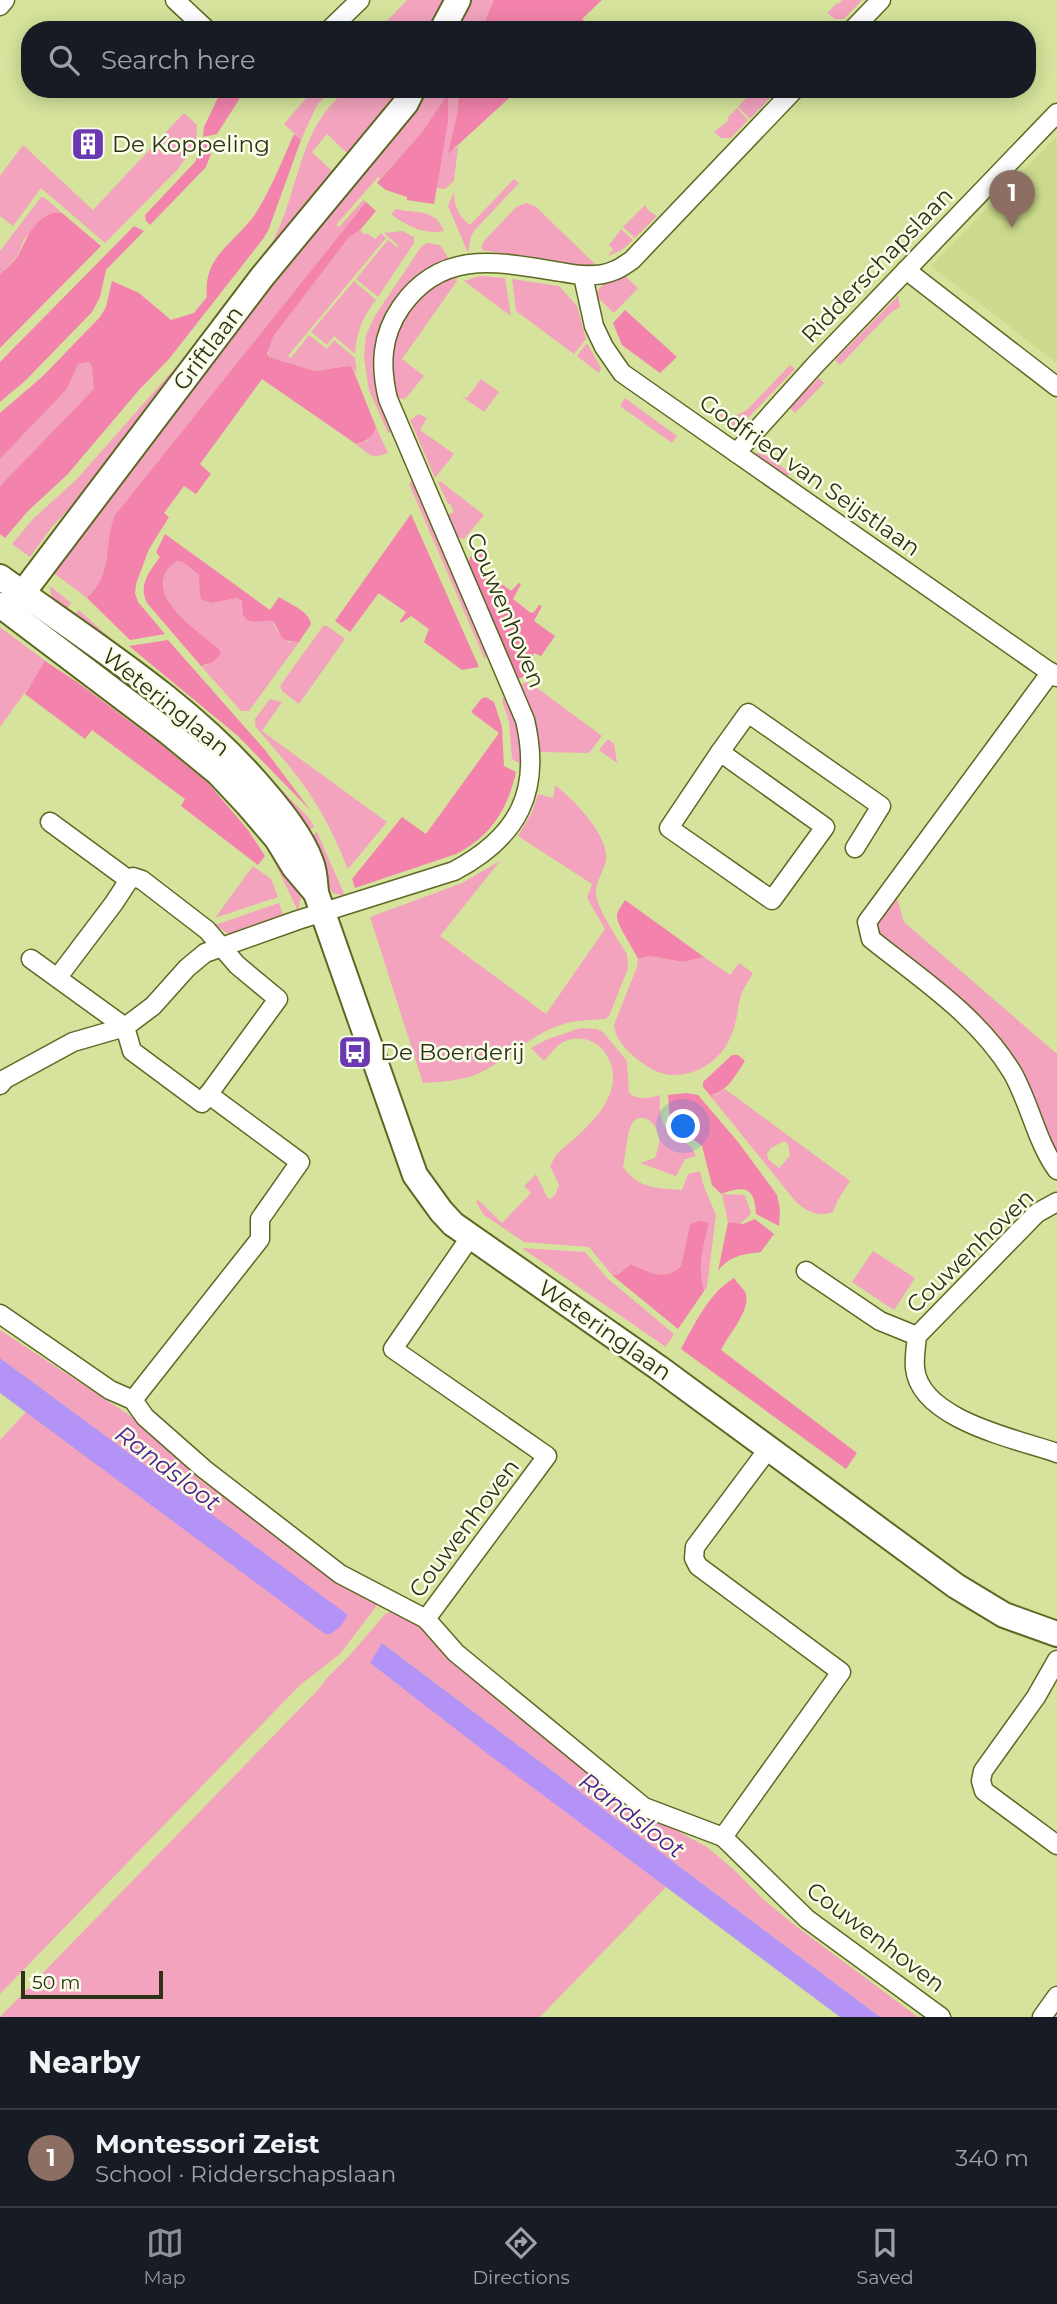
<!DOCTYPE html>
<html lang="en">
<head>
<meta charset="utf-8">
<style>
  body { margin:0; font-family:Montserrat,sans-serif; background:#242831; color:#f1f3f6 }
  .scale { position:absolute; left:21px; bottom:18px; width:142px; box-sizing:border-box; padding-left:7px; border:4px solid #2d3215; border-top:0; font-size:19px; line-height:24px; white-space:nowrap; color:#2d3215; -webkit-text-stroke:5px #f9fee9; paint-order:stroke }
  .you { position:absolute; left:684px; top:1127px; width:24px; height:24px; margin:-18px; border:5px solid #fff; border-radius:50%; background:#1a73e8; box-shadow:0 0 0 10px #1a73e833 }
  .badge { display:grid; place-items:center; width:46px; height:46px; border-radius:50%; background:#8c9099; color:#fff; font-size:23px; font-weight:700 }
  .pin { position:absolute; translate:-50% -58px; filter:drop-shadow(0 2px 4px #0008) }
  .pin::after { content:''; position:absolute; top:37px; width:24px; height:21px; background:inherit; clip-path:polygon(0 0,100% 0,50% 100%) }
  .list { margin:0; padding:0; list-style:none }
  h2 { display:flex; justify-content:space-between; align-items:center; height:91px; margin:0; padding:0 28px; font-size:30px }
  h2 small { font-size:23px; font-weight:400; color:#9ea1a6 }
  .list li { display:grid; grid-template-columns:46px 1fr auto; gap:21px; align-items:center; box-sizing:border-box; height:98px; padding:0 28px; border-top:2px solid #363941 }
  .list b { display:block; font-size:26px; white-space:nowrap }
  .list p { margin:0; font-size:23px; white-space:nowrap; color:#9ea1a6 }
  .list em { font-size:23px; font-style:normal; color:#9ea1a6 }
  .icon { flex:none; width:38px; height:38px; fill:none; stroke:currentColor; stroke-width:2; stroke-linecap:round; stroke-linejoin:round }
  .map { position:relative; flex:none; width:1057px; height:2017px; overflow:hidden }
  .search { position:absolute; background:#171b24; box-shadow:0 4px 18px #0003; left:21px; right:21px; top:21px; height:77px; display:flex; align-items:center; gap:18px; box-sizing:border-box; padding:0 24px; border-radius:28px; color:#9ea1a6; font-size:26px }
  .sheet { height:189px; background:#171b24 }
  nav { display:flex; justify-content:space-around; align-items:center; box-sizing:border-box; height:98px; border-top:2px solid #363941; background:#171b24; font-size:19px; color:#9ea1a6 }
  nav a { display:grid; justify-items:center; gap:4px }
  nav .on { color:#8c9099 }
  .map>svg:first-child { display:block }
</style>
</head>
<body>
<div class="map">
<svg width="1057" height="2017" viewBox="0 0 1057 2017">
  <rect width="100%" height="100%" fill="#d5e39c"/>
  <polygon fill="#cbda8c" points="1055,138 1057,140 1057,363 931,266"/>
  <g fill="#f3a3be" fill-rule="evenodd">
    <polygon points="407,0 444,0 431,30 388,30 386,22"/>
    <polygon points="470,0 494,0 481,30 454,30"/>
    <polygon points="842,0 862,0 844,19 835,19 827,13 837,3 839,4"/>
    <polygon points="314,89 333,89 317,105 301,140 284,124"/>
    <path d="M347,89H400L379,121L82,495L52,527L30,557L12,544L33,519L77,479L182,360L273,241C291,206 296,167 313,132C321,115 333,102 347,89ZM327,134L347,153L332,171L312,152Z"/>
    <polygon points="425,89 458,89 457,114 449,152 458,147 454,181 445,189 435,188 448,95 422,132 380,179 378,177 336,225 339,227 363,200 366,202 115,515 104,573 98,588 87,598 54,573 59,564 255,305"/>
    <polygon points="754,89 764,90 771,97 750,119 738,107"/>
    <polygon points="737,108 748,120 731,138 721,138 714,132 729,120 727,118"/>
    <polygon points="184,113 197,125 196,140 191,152 177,170 105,243 41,188 13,226 0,216 0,176 23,145 93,210"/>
    <path d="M514,179L519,183L474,231L471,236L468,253L448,206L454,192C454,206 459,217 470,225Z"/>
    <polygon points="41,197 45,198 62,213 53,213 24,239 18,255 0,275 0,251"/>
    <polygon points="526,203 535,206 596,265 596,268 570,267 567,263 482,250 482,245 485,240 516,207"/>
    <polygon points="645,205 649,211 657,216 635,238 623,227"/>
    <path d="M396,209C417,214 435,208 444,231C424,235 407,226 391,214Z"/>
    <polygon points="621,229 633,240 622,250 608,256 613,249 608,244 611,243"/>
    <polygon points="360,230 365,235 367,233 375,239 381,233 386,238 288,356 291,358 309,335 327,349 334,340 355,358 357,374 352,367 348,366 315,371 269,357 267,347 273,337 349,237"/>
    <polygon points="402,231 414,237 414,243 378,297 356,279 388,240 397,247 399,246 384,233"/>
    <path d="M427,243L440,245L449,259C401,274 368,326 374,376C377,396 385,414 393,432L388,433L369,390L364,357L366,335L375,316L421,247Z"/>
    <path d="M455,275L457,281L402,359L424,376L405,399L398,398C372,351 411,294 455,275Z"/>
    <path d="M624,275L638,288L614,313L596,296C599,282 612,281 624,275Z"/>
    <polygon points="480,276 505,278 511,316 464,281"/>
    <polygon points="512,279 559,286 577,306 586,339 574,354 516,311"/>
    <path d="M354,281L376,300C363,316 356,333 355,354L334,336L327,345L311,332Z"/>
    <polygon points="898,296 900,307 890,313 840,365 835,360"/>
    <polygon points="587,343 601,368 599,373 577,356"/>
    <polygon points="89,362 92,367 95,389 0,486 0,459 67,389 78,364"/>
    <polygon points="790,365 795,369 744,422 734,426 718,414 735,416 747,410"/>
    <polygon points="819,378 824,383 795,413 789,407"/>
    <polygon points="481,379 499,392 484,412 461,396 467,398"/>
    <polygon points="625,398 677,436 672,443 620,406"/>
    <polygon points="419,414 427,418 420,430 454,454 435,478 410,420"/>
    <path d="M376,427L388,453C371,460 369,454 356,444L367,441Z"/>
    <polygon points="755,453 763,453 792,474 781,476 756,457"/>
    <polygon points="414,479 487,651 485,660 409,484"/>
    <polygon points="440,481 484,515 464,539 457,537 447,515 454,512 450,503 448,504 438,482"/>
    <path d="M177,561L183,562L199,575L203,600L212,603L237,598L265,620L273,621L277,631L288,642H299L249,711H241L201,666L207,665L218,648C197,630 135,590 177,561Z"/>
    <polygon points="50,586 71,603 63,615 52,602"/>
    <polygon points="79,610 141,666 238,745 309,818 314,827 303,834 70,620"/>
    <polygon points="323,626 327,626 345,639 299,704 282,691 280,686"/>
    <polygon points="0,627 47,662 0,727"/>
    <polygon points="529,682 602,736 589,753 540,752 533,715 521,684"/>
    <polygon points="507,696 520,734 522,765 512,759 509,722 502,701 503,697"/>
    <path d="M270,699L282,702L262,731L387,822L348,869C340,850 332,831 322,814C304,781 279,754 255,726V719Z"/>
    <polygon points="608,739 614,744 617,763 599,750"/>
    <path d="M555,785C574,800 609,835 606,860C604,871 596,881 596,891C595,906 619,941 627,954L628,968L609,1016L605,1019C593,1020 579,1020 567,1023C531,1032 506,1063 472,1076C456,1081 439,1082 423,1083L370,917L462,883L500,861L440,936L546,1014L605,929L587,898L592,884L518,836L532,812L538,794L553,798Z"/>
    <polygon points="317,832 345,896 333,893 328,887 306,839"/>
    <polygon points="281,853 302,891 298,911 273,859"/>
    <polygon points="253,866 271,879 278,897 215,918"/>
    <polygon points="895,892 904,922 1057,1054 1057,1154 1011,1054 989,1027 875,930 875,917"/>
    <polygon points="279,903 284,917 234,933 227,933 215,925"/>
    <path d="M650,956L683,962L704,957L730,975L739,963L753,973C750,979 745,986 742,992C738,1002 738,1014 735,1024C729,1048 713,1067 689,1073C674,1077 660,1075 647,1066C633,1057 616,1043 614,1025L637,967L638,959Z"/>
    <path d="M581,1028L597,1029L603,1032L627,1061L629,1093C639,1101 648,1098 660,1095C659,1111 660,1127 675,1137C685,1143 692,1144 696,1156L685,1159L676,1176L640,1163L655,1158C657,1152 660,1144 659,1137C657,1121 637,1108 630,1128C626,1140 626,1154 623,1167C639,1189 656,1188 682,1190L688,1174L700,1171L704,1187L716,1215L707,1287L704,1291C697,1266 701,1251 709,1226L690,1224L681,1266C665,1282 648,1272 631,1264L619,1274L612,1275L589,1247L524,1242L484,1215L476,1202L478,1200L502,1223L531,1193L524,1186L536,1174L547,1197L550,1199L555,1195L559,1185L550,1166L556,1155C576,1136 603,1117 611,1090C621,1060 594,1028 563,1042C556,1046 550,1054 544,1061L531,1048L548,1039Z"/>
    <path d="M725,1089L850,1181L838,1200L833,1212C819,1218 806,1211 796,1202L708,1093L715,1095ZM784,1141L788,1144L790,1156L779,1168L768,1159L767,1154L771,1148Z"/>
    <polygon points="722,1194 745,1195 751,1214 740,1224 728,1222"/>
    <polygon points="522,1248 585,1252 607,1278 674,1334 666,1347"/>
    <polygon points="873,1251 915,1278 894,1310 852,1282"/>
    <polygon points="0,1330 149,1428 200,1480 334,1578 378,1604 340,1654 300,1685 0,1994 0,1440 26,1412 325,1633 348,1616 0,1358"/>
    <polygon points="393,1611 420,1628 501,1704 566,1756 642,1812 707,1847 733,1869 764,1900 797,1927 918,2017 880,2017 382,1643 371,1664 666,1887 540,2017 0,2017 316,1692 327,1678 350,1655 385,1614"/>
  </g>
  <g fill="#f383ad">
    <polygon points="494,0 602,0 582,19 594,30 481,30"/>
    <polygon points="222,89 230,89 240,98 217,134 203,137 204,127"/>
    <polygon points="459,89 519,89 448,154 457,114"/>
    <polygon points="448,94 448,121 434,204 407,200 407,197 386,190 377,183 422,132"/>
    <path d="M294,134L301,140L268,231L263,239L169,359L139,390L67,475L28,511L5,538L0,534V486L94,389L92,367L89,362L78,364L67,389L0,459V413L43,376L100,317L106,307L112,281L139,293L171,320L194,313L207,297C202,253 241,240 259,208C273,184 283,159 294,134Z"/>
    <polygon points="215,143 206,167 150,225 146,221 145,215 195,162 202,144"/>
    <path d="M366,202L376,211L360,230L349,237L273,337L267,353L269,357L315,371L348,366L352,367L376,427C372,438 367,441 356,444L262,379L200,464L211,474L210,475L196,494L184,486L164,513L169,517L149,549L136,584L135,593L138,602L165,634L130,640L87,598C114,573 103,546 115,515Z"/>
    <path d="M53,213H62L101,246L0,348V275C6,268 14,262 19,254C27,238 34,219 53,213Z"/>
    <polygon points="134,226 144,231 106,270 100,297 92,312 25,381 0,402 0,362"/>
    <polygon points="625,310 677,357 660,373 622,345 613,323"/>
    <polygon points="411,514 479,667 462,670 424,642 429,629 411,616 401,623 400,621 406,612 380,594 378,594 350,632 335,621"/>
    <path d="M165,534L270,610L279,597C291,605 309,611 311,624L299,642C277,641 283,636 273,621C264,620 256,624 247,620L243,615L242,601L237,598L212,603L202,600L200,595L199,575L183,562L177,561C135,590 197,630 218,648L221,654L213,662L201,666L147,603C138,585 149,572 160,557L156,552Z"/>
    <polygon points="478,552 488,556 481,569 511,591 519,583 521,584 513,599 531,613 534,612 539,605 542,606 534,621 555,636 541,656 534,653 526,668 528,670 526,676 518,679 468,564 470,557"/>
    <polygon points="168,640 265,750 311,811 238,736 129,646"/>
    <polygon points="45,661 77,682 163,746 208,783 248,830 265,856 258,865 181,806 185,799 92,730 85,739 25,694"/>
    <path d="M486,697L494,702L502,727L504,766L516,772C508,809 490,837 456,854L355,888L352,879L402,817L426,834L499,733L471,712L481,699Z"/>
    <path d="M625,900L704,957L683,962L650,956L638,959C634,949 616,924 617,916C617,911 622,905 625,900Z"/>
    <path d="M732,1055H738L745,1061C736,1074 727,1093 710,1095L703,1087V1082Z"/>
    <path d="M686,1093L698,1095L738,1142L777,1195L780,1209L779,1226L756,1214C755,1187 745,1185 721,1194L712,1185L702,1146L679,1129L670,1120L668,1095Z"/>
    <path d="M755,1219L774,1234L761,1252C743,1254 729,1256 718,1271L728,1222L743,1224Z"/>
    <path d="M700,1221L709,1223C703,1249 697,1264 704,1291L678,1329L612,1275L619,1274L631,1264C648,1272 665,1282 681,1266L690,1224Z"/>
    <path d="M734,1278C737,1283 742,1287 745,1292C753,1308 728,1335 721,1350L857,1453L846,1469L681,1349C694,1325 709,1293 734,1278Z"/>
  </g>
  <g fill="#b393f6">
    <polygon points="0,1358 348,1615 340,1627 330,1634 325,1634 0,1393"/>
    <polygon points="382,1643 880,2017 840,2017 488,1754 370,1663"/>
  </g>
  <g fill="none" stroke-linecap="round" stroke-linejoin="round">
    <g stroke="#5e6824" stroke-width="21">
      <g id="street">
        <polyline points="175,0 207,30"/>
        <polyline points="0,6 5,0"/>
        <polyline points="329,30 360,0"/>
        <polyline points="852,30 881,0"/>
        <polyline points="906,270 1057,387"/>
        <polyline points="583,276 594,326 604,347 622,373 1057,677"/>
        <polyline points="736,453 816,364 1057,113"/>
        <path d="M1051,672L867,922L871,939C921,979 978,1016 1012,1072C1029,1101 1037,1143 1057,1170"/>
        <polygon points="720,752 825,827 772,900 669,828"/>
        <polyline points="720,752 748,713 881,806 855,848"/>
        <polyline points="31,959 125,1027 132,1051 202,1103 278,999 237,965 207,930 142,880 133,877 129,880 50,822"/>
        <polyline points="58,977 114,903 129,880"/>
        <path d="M0,1085L5,1079L73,1042L125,1027L153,1006L187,968L205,953L298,920L454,871C518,837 542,792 525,720L388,399C380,366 381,336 401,307C442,248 499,262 561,272C577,275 597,278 613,271C620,269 626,264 632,260L795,89"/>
        <path d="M1057,1202L1037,1213L917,1336C916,1346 914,1358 915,1368C920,1420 1017,1439 1057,1453"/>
        <polyline points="806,1271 880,1321 917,1336"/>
        <polyline points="0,1314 110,1390 133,1400 145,1417 204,1469 340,1574 426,1619 456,1653 644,1807 723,1837 807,1919 941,2017"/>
        <polyline points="133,1400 260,1239 260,1219 300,1162 208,1094"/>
        <polyline points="426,1619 547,1456 393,1349 471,1236"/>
        <polyline points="1057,1660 1036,1697 983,1771 981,1781 984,1791 1057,1845"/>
        <polyline points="723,1837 841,1672 698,1566 694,1558 695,1547 769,1448"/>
        <polyline points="1042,2017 1057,1996"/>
      </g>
    </g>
    <g stroke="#5e6824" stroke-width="28">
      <g id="secondary">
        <polyline points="442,30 458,0"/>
        <path d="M0,577C91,643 191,704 264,791C281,811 302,837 311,862C315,871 315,883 316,893L415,1175L441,1211L453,1224L659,1368L956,1586L1004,1615L1057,1634"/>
        <polyline points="0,605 168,732 218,773 248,805 277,839 294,867 316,893"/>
        <polyline points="9,611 262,277 406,103 413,89"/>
      </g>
    </g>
    <use href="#street" stroke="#fff" stroke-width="18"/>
    <use href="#secondary" stroke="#fff" stroke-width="24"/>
  </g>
  <defs>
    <g id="building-square" transform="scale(1.75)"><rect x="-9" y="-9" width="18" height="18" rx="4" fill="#6b3ab2" stroke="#f9fee9"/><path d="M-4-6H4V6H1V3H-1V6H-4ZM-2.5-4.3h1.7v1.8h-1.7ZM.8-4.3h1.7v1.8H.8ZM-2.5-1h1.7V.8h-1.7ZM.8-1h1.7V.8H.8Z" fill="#fff"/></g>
    <g id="bus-square" transform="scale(1.75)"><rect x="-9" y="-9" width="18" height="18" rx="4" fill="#6b3ab2" stroke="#f9fee9"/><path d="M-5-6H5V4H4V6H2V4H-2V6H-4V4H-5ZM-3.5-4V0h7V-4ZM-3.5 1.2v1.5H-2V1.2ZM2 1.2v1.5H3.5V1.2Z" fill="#fff"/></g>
  </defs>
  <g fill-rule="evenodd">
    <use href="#building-square" x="88" y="144"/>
    <use href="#bus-square" x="355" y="1052"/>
  </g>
  <g text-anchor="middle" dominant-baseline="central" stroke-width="5" stroke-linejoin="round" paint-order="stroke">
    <g font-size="23" fill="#2d3215" stroke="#f9fee9" text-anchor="start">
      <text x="112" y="144">De Koppeling</text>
      <text x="380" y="1052">De Boerderij</text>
    </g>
    <g font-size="23" fill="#2d3215" stroke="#f9fee9">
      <text transform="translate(877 265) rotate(-46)">Ridderschapslaan</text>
      <text transform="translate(208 348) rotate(-53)">Griftlaan</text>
      <text transform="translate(810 475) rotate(35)">Godfried van Seijstlaan</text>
      <text transform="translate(506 610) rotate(67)">Couwenhoven</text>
      <text transform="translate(166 702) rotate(39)">Weteringlaan</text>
      <text transform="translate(970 1251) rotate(-44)">Couwenhoven</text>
      <text transform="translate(605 1330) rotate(35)">Weteringlaan</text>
      <text transform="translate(464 1528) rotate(-53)">Couwenhoven</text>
      <text transform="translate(876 1937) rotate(37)">Couwenhoven</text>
    </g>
    <g font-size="24" font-style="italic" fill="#511e91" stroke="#f9fee9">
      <text transform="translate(168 1468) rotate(37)">Randsloot</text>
      <text transform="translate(632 1815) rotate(37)">Randsloot</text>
    </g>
  </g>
</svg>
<div class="scale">50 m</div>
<div class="you"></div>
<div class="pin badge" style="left:1012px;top:228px;background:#8d6e63">1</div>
<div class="search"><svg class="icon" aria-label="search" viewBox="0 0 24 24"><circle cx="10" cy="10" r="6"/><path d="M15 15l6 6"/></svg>Search here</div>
</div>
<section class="sheet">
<h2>Nearby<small></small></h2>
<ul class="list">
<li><span class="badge" style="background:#8d6e63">1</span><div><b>Montessori Zeist</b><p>School · Ridderschapslaan</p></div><em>340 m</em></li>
</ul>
</section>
<nav>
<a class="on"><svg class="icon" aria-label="map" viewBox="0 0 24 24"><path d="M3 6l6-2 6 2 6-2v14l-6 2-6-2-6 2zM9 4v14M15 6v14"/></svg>Map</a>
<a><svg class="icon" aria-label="directions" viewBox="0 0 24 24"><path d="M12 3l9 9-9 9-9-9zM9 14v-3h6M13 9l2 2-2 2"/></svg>Directions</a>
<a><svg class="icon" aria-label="saved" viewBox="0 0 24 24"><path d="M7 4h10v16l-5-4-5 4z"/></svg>Saved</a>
</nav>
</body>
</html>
